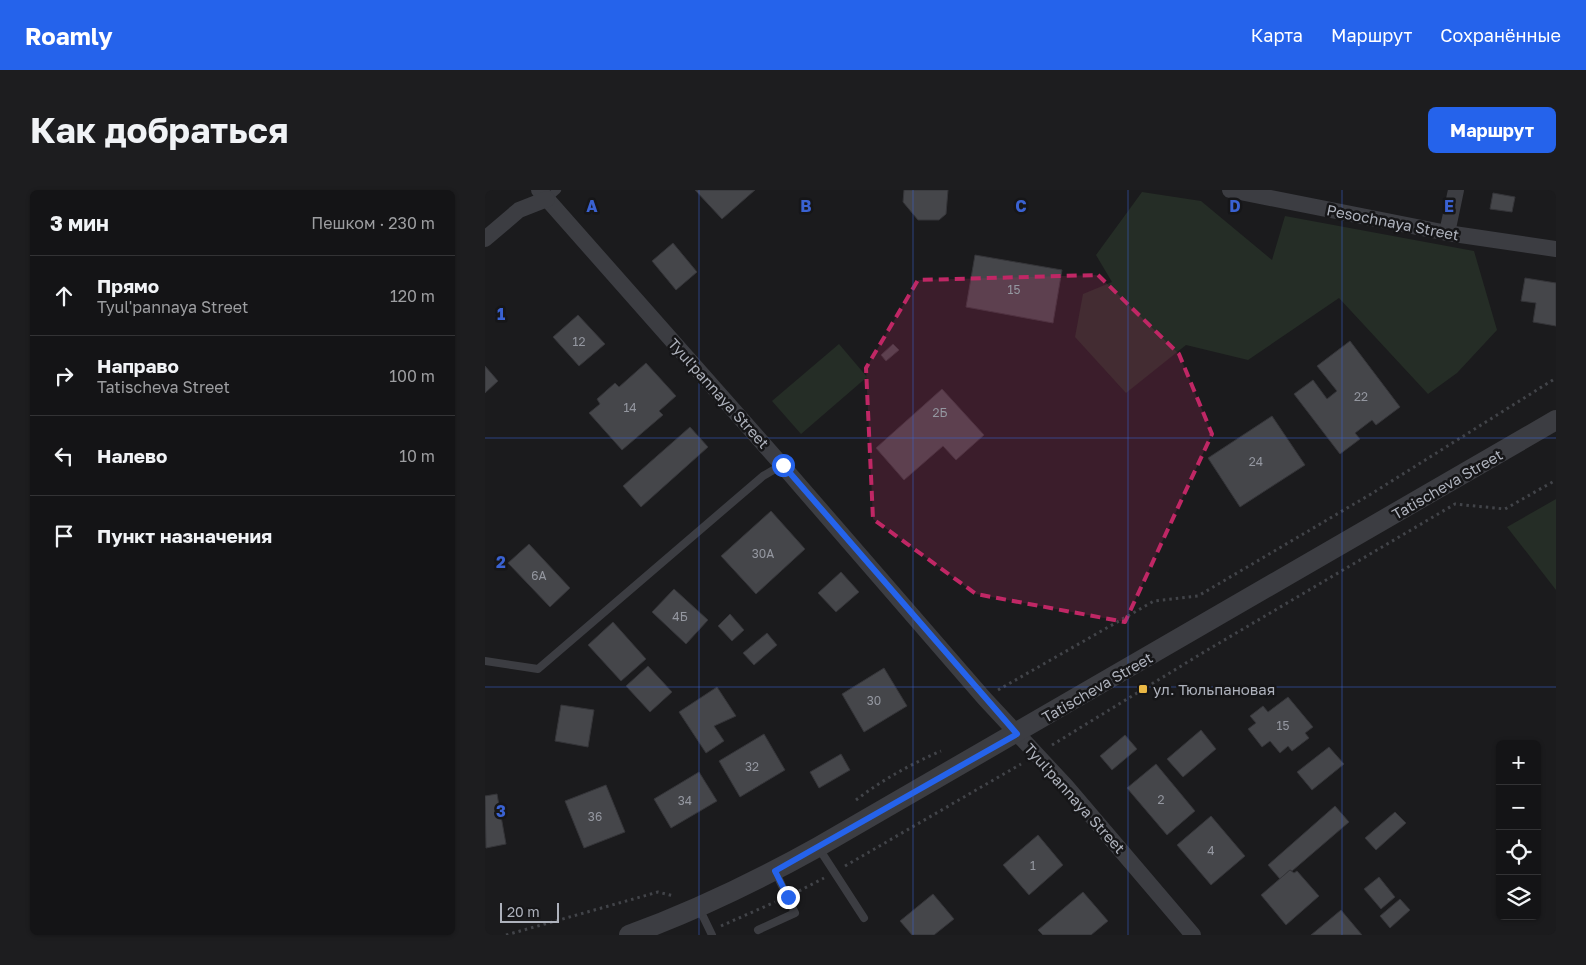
<!DOCTYPE html>
<html lang="ru">
<head>
<meta charset="utf-8">
<style>
  body { margin:0; font-family:"Golos Text",sans-serif; background:#1d1d1f; color:#f1f3f6 }
  .controls { position:absolute; right:15px; bottom:15px; display:grid; overflow:hidden; border-radius:8px; box-shadow:0 1px 4px #0004 }
  .controls button { width:45px; height:45px; display:grid; place-items:center; padding:0; border:0; border-bottom:1px solid #333335; background:#141416; color:#f1f3f6; font:25px sans-serif }
  .scale { position:absolute; left:15px; bottom:12px; width:59px; box-sizing:border-box; padding-left:5px; border:2px solid #aeb2bc; border-top:0; font-size:14px; line-height:18px; white-space:nowrap; color:#aeb2bc; -webkit-text-stroke:4px #161618; paint-order:stroke }
  .stop { position:absolute; width:15px; height:15px; margin:-11px; border:4px solid #2563eb; border-radius:50%; background:#fff }
  .stop.end { background:#2563eb; border-color:#fff; box-shadow:0 1px 5px #0008 }
  .list { margin:0; padding:0; list-style:none }
  h2 { display:flex; justify-content:space-between; align-items:center; height:65px; margin:0; padding:0 20px; font-size:21px }
  h2 small { font-size:16px; font-weight:400; color:#9d9ea1 }
  .list li { display:grid; grid-template-columns:32px 1fr auto; gap:15px; align-items:center; box-sizing:border-box; height:80px; padding:0 20px; border-top:1px solid #333335 }
  .list b { display:block; font-size:19px; white-space:nowrap }
  .list p { margin:0; font-size:16px; white-space:nowrap; color:#9d9ea1 }
  .list em { font-size:16px; font-style:normal; color:#9d9ea1 }
  .icon { flex:none; width:28px; height:28px; fill:none; stroke:currentColor; stroke-width:2; stroke-linecap:round; stroke-linejoin:round }
  .map { position:relative; flex:none; width:1071px; height:745px; overflow:hidden; border-radius:8px }
  header { display:flex; align-items:center; gap:30px; box-sizing:border-box; height:70px; padding:0 25px; background:#2563eb; color:#fff }
  header strong { font-size:24px }
  nav { display:flex; gap:28px; margin-inline-start:auto; font-size:18px }
  .intro { display:flex; align-items:center; justify-content:space-between; box-sizing:border-box; height:120px; padding:0 30px }
  h1 { margin:0; font-size:35px }
  .button { padding:12px 22px; border-radius:8px; background:#2563eb; color:#fff; font-size:18px; font-weight:700 }
  main { display:flex; gap:30px; padding:0 30px }
  aside { flex:1; background:#141416; border-radius:8px; box-shadow:0 1px 4px #0004 }
  .map>svg:first-child { display:block }
</style>
</head>
<body>
<header>
<strong>Roamly</strong>
<nav><a>Карта</a><a>Маршрут</a><a>Сохранённые</a></nav>
</header>
<div class="intro"><h1>Как добраться</h1><a class="button">Маршрут</a></div>
<main>
<aside>
<h2>3 мин<small>Пешком · 230 m</small></h2>
<ul class="list">
<li><svg class="icon" aria-label="ahead" viewBox="0 0 24 24"><path d="M12 20V5M6 11l6-6 6 6"/></svg><div><b>Прямо</b><p>Tyul'pannaya Street</p></div><em>120 m</em></li>
<li><svg class="icon" aria-label="right" viewBox="0 0 24 24"><path d="M7 20v-9h11M14 6l5 5-5 5"/></svg><div><b>Направо</b><p>Tatischeva Street</p></div><em>100 m</em></li>
<li><svg class="icon" aria-label="left" viewBox="0 0 24 24"><path d="M17 20v-9H6M10 6l-5 5 5 5"/></svg><div><b>Налево</b></div><em>10 m</em></li>
<li><svg class="icon" aria-label="arrive" viewBox="0 0 24 24"><path d="M6 21V4h12l-3 4 3 4H6"/></svg><div><b>Пункт назначения</b></div></li>
</ul>
</aside>
<div class="map">
<svg width="1071" height="745" viewBox="0 0 1071 745">
  <rect width="100%" height="100%" fill="#1b1b1d"/>
  <g fill="#252d26">
    <polygon points="657,2 716,11 787,70 800,26 989,61 1012,140 972,183 943,204 854,108 763,170 701,155 641,203 590,147 598,104 627,92 611,65"/>
    <polygon points="354,154 382,187 316,244 287,211"/>
    <polygon points="1071,309 1071,400 1022,337"/>
  </g>
  <g fill="#45464a" stroke="#353539">
    <polygon points="210,0 270,0 237,29"/>
    <polygon points="419,0 463,0 461,24 454,30 433,30 418,12"/>
    <polygon points="1008,3 1030,7 1027,22 1005,19"/>
    <polygon points="188,53 212,82 191,100 167,71"/>
    <polygon points="490,65 577,80 568,133 481,117"/>
    <polygon points="1040,88 1071,93 1071,136 1048,132 1051,113 1036,111"/>
    <polygon points="93,125 120,154 94,176 68,147"/>
    <polygon points="865,151 915,217 891,235 887,230 870,243 875,249 855,264 809,204 828,190 842,209 852,201 832,176"/>
    <polygon points="408,154 414,160 401,171 396,165"/>
    <polygon points="161,173 191,206 174,221 178,225 137,260 104,223 115,214 112,209 130,193 134,197"/>
    <polygon points="0,176 13,191 0,203"/>
    <polygon points="457,199 499,245 471,270 458,256 419,290 391,258"/>
    <polygon points="787,226 820,275 755,317 723,268"/>
    <polygon points="205,237 223,257 156,317 138,296"/>
    <polygon points="286,321 320,359 271,404 236,366"/>
    <polygon points="44,354 85,398 65,417 23,373"/>
    <polygon points="356,382 374,402 351,422 333,403"/>
    <polygon points="189,399 223,430 201,454 167,422"/>
    <polygon points="245,424 259,440 247,451 233,436"/>
    <polygon points="128,432 161,469 136,491 103,455"/>
    <polygon points="282,443 292,455 269,475 258,463"/>
    <polygon points="163,476 187,502 165,522 141,496"/>
    <polygon points="399,478 422,516 379,542 357,504"/>
    <polygon points="232,497 251,526 229,536 239,551 221,563 194,522"/>
    <polygon points="803,507 828,537 820,543 824,548 807,561 803,556 795,563 785,551 777,557 763,539 771,533 765,526 778,516 783,522"/>
    <polygon points="76,515 109,520 103,557 70,551"/>
    <polygon points="716,540 731,559 698,587 682,569"/>
    <polygon points="279,544 300,580 255,607 234,571"/>
    <polygon points="640,545 652,559 627,580 615,566"/>
    <polygon points="844,557 859,574 827,600 812,582"/>
    <polygon points="356,564 365,580 334,598 325,582"/>
    <polygon points="671,574 710,621 682,645 642,598"/>
    <polygon points="214,582 232,611 186,638 169,609"/>
    <polygon points="121,595 140,642 99,658 80,611"/>
    <polygon points="12,604 21,654 1,658 0,606"/>
    <polygon points="850,616 864,632 807,681 805,680 795,689 783,675"/>
    <polygon points="910,622 921,633 891,660 880,648"/>
    <polygon points="726,626 760,666 726,695 692,655"/>
    <polygon points="553,645 578,675 544,705 518,675"/>
    <polygon points="805,680 809,683 812,681 834,706 801,735 776,705"/>
    <polygon points="894,687 910,707 896,719 879,699"/>
    <polygon points="598,702 623,731 606,745 558,745 553,740"/>
    <polygon points="448,704 469,729 449,745 427,745 415,731"/>
    <polygon points="915,709 925,720 905,738 895,726"/>
    <polygon points="856,720 877,745 826,745"/>
  </g>
  <g fill="none" stroke-linecap="round" stroke-linejoin="round">
    <g stroke="#424449" stroke-width="3" stroke-dasharray="2.5 4" stroke-linecap="butt">
      <polyline points="513,500 669,411 713,406 886,304 1071,188"/>
      <polyline points="567,555 719,462 970,314 1020,319 1071,290"/>
      <path d="M371,610C397,590 426,574 456,561"/>
      <polyline points="360,676 536,574"/>
      <polyline points="314,701 339,688"/>
      <polyline points="236,736 290,712"/>
      <polyline points="21,745 173,702 189,706"/>
    </g>
    <g stroke="#3c3d42" stroke-width="8">
      <polyline points="62,9 72,0"/>
      <polyline points="0,471 53,479 278,286 297,275"/>
      <polyline points="333,657 379,728"/>
      <polyline points="214,718 227,745"/>
      <polyline points="273,740 310,723 290,681"/>
    </g>
    <g stroke="#3c3d42" stroke-width="16">
      <polyline points="54,0 297,275 499,508 581,596 708,745"/>
      <polyline points="745,0 962,43 1071,59"/>
      <polyline points="962,43 971,0"/>
      <polyline points="0,49 34,20 62,9"/>
    </g>
    <path stroke="#3c3d42" stroke-width="20" d="M144,745C210,721 272,691 333,657L1071,230"/>
  </g>
  <g fill="none" stroke-linecap="round" stroke-linejoin="round">
    <polyline stroke="#2563eb" stroke-width="6" points="298,275 532,544 290,681 303,707"/>
  </g>
  <path fill="#c02765" fill-opacity="0.2" stroke="#c02765" stroke-width="4" stroke-dasharray="10 6" stroke-linejoin="round" d="M613,85L694,164L727,244L640,432L491,404L388,329L381,178L433,90Z"/>
  <path fill="none" stroke="#3a62d2" stroke-width="1" stroke-opacity="0.55" d="M214,0V745M428,0V745M643,0V745M857,0V745M0,248H1071M0,497H1071"/>
  <rect fill="#eab845" stroke="#161618" stroke-width="2" x="653" y="494" width="10" height="10" rx="2.5"/>
  <g text-anchor="middle" dominant-baseline="central" stroke-width="5" stroke-linejoin="round" paint-order="stroke">
    <g font-size="12" fill="#9497a0">
      <text x="529" y="99">15</text>
      <text x="94" y="151">12</text>
      <text x="876" y="206">22</text>
      <text x="145" y="217">14</text>
      <text x="455" y="222">2Б</text>
      <text x="771" y="271">24</text>
      <text x="278" y="363">30А</text>
      <text x="54" y="385">6А</text>
      <text x="195" y="426">4Б</text>
      <text x="389" y="510">30</text>
      <text x="798" y="535">15</text>
      <text x="267" y="576">32</text>
      <text x="676" y="609">2</text>
      <text x="200" y="610">34</text>
      <text x="110" y="626">36</text>
      <text x="726" y="660">4</text>
      <text x="548" y="675">1</text>
    </g>
    <g font-size="15" fill="#aeb2bc" stroke="#161618">
      <text transform="translate(908 32) rotate(11)">Pesochnaya Street</text>
      <text transform="translate(234 203) rotate(48)">Tyul'pannaya Street</text>
      <text transform="translate(962 294) rotate(-30)">Tatischeva Street</text>
      <text transform="translate(612 497) rotate(-30)">Tatischeva Street</text>
      <text transform="translate(590 608) rotate(48)">Tyul'pannaya Street</text>
    </g>
    <g font-size="15" fill="#aeb2bc" stroke="#161618" text-anchor="start">
      <text x="668" y="499">ул. Тюльпановая</text>
    </g>
  </g>
  <g font-size="16" text-anchor="middle" font-weight="bold" fill="#3a62d2" stroke="#161618" stroke-width="5" stroke-linejoin="round" paint-order="stroke">
    <text x="107" y="22">A</text>
    <text x="321" y="22">B</text>
    <text x="536" y="22">C</text>
    <text x="750" y="22">D</text>
    <text x="964" y="22">E</text>
    <text x="16" y="130">1</text>
    <text x="16" y="378">2</text>
    <text x="16" y="627">3</text>
  </g>
</svg>
<div class="controls">
<button>+</button>
<button>−</button>
<button><svg class="icon" aria-label="locate" viewBox="0 0 24 24"><circle cx="12" cy="12" r="6"/><path d="M12 2v4M12 18v4M2 12h4M18 12h4"/></svg></button>
<button><svg class="icon" aria-label="layers" viewBox="0 0 24 24"><path d="M12 4l9 5-9 5-9-5zM3 14l9 5 9-5"/></svg></button>
</div>
<div class="scale">20 m</div>
<div class="stop" style="left:298px;top:275px"></div>
<div class="stop end" style="left:303px;top:707px"></div>
</div>
</main>
</body>
</html>
